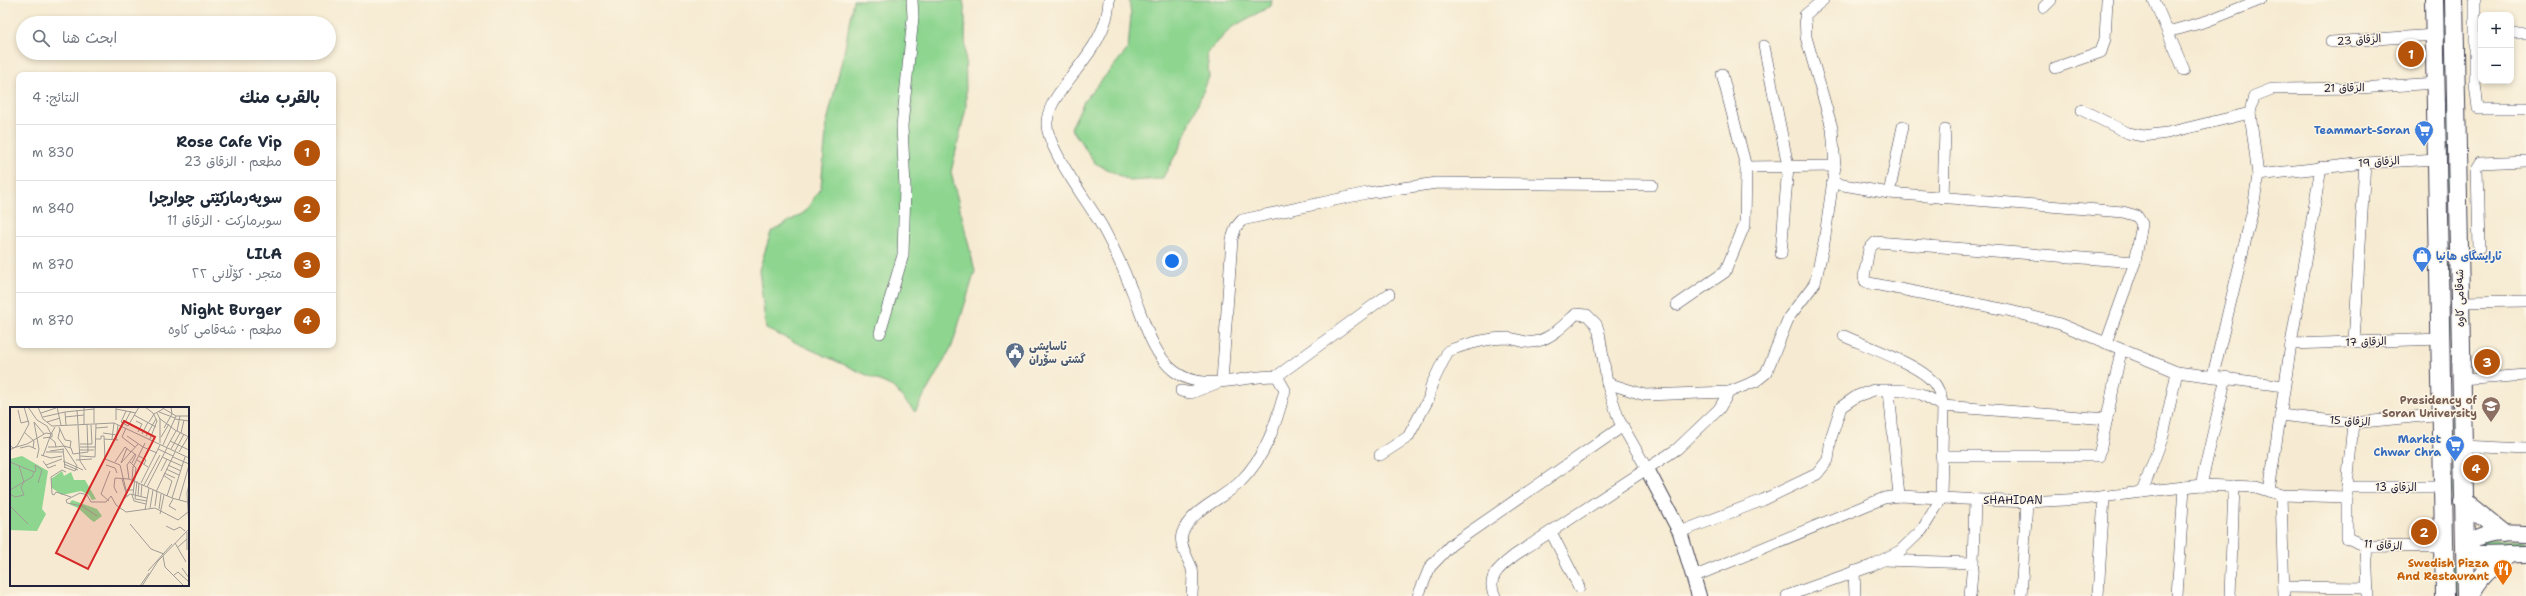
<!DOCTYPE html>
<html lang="ar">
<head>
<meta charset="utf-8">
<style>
  body { margin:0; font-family:"Shantell Sans","Playpen Sans Arabic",sans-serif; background:#f2f2f3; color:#1f2937; direction:rtl }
  .controls { position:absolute; right:12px; top:12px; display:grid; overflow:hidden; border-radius:8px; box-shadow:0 2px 6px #0003 }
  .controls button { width:36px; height:36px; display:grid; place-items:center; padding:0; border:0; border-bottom:1px solid #e0e1e3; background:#fff; color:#1f2937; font:20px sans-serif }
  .you { position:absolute; left:1172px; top:261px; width:14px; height:14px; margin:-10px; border:3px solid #fff; border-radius:50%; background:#1a73e8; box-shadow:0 0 0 6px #1a73e833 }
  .badge { display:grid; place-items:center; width:26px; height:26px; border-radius:50%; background:#b45309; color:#fff; font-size:13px; font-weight:700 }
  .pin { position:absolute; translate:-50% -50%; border:2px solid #fff; box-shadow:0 1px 4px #0006 }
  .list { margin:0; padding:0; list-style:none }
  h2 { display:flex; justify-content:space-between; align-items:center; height:52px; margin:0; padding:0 16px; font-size:17px }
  h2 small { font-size:13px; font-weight:400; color:#747a83 }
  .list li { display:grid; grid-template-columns:26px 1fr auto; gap:12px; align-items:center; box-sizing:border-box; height:56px; padding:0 16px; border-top:1px solid #e0e1e3 }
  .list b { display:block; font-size:15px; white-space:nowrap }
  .list p { margin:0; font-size:13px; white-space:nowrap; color:#747a83 }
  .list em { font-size:13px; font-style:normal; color:#747a83 }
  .icon { flex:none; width:22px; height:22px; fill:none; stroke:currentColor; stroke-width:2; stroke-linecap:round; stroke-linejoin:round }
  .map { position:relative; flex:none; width:2526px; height:596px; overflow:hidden; direction:ltr }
  .search { position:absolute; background:#fff; box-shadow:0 2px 6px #0003; left:16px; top:16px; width:320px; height:44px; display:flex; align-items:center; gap:10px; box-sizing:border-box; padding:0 14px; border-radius:22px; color:#747a83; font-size:15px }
  .panel { position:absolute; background:#fff; box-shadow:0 2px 6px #0003; left:16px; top:72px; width:320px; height:276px; border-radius:8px; direction:rtl }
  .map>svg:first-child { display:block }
</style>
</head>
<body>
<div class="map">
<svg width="2526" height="596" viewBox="0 0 2526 596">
  <rect width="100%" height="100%" fill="#fcf5e5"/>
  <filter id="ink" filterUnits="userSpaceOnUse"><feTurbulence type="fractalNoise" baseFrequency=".025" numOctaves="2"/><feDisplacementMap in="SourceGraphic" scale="8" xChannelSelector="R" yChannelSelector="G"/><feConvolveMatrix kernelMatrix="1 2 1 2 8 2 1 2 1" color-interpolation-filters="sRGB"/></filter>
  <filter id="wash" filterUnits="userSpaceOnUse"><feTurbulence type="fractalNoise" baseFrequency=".012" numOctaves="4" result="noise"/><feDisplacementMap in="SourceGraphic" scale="16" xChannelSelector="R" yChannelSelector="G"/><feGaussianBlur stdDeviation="0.9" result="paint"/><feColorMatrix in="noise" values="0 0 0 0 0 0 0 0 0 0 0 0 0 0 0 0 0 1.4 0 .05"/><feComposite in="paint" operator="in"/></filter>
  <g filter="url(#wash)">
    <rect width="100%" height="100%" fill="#f6ebd2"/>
    <g fill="#8ed590" stroke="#587c66">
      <polygon points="853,0 963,0 965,12 966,108 951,172 975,271 952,346 915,412 893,387 766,329 759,270 771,232 805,212 821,187 827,122 845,48"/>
      <polygon points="1129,0 1272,0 1271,6 1232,27 1207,53 1209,77 1180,147 1162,179 1130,181 1095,163 1071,128 1084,101 1128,49 1131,15"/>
      <polygon points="2442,0 2448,0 2450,71 2443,71"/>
      <polygon points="2450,100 2456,530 2453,530 2445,101"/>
      <polygon points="2486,539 2526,541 2526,548 2481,550 2478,544"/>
      <polygon points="2454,563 2458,567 2458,596 2451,596 2451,564"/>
    </g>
  </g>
  <g filter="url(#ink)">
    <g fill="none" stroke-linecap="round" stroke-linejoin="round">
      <g stroke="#424052" stroke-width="12">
        <g id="minor">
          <path d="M1109,0C1108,36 1082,61 1062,89C1055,99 1048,109 1047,122C1045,147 1090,204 1103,228C1114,248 1124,270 1132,291C1143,317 1151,353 1174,371C1203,394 1243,375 1277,376L1285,390C1276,424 1266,456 1240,482C1223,499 1190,510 1182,534C1179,545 1188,558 1192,569C1194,577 1192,588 1192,596"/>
          <polyline points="2154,0 2184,70"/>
          <polyline points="2475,0 2475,84 2478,108 2526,108"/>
          <polyline points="2044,7 2051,0"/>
          <polyline points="2168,32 2207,21 2260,0"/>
          <polyline points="2511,33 2526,33"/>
          <polyline points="2331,42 2435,35"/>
          <polyline points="1764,46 1788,166 1781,254"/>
          <polyline points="2055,68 2101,52 2105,39 2107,0"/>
          <polyline points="2082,110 2128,133 2143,136 2167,133 2250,113"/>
          <polyline points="1746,167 1835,166"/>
          <polyline points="2258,175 2365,163 2438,159"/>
          <polyline points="1832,183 1889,193 2123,212 2137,216 2142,224 2135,262 2106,343"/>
          <polyline points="1889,193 1903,126"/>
          <polyline points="1943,198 1945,130"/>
          <polyline points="2479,248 2477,168 2480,163 2526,161"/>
          <polyline points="2135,262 1876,242 1869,249 1864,277 1865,281 1869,283 2007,310 2060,324 2177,372 2284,386"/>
          <polyline points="2461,302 2526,301"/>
          <polyline points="1677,305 1725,272 1745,224 1746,167 1722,74"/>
          <polyline points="880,333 903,255 905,187 902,126 913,17 912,0"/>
          <polyline points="2354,342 2365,163"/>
          <polyline points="2291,344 2442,339"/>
          <polyline points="2213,375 2253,209 2258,175 2250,113 2254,96 2272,89 2360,88 2436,83"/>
          <polyline points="1277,376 1389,294"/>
          <polyline points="2462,380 2526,375"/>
          <polyline points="1607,383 1645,395 1729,392"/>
          <polyline points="1181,391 1191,393 1222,381 1232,239 1236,227 1242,220 1367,193 1437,183 1652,185"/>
          <polyline points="1889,391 1899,496"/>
          <polyline points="2280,415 2353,423 2443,414"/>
          <polyline points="2353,423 2347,487 2347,538 2366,546 2445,547"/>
          <polyline points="2463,446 2526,449"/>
          <path d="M1380,455L1408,437L1429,398L1431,386L1448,351C1466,344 1488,338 1508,338C1518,339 1528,345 1538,341C1553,337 1565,324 1576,314L1587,315L1596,324L1599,332L1607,383L1619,420L1647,469"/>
          <polyline points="1941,456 2099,456 2121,351"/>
          <polyline points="2201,485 2226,377"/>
          <polyline points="2347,487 2444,487"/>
          <polyline points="2269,491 2291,344 2321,167"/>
          <polyline points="2142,492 2163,436 2177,372"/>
          <polyline points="2281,495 2284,596"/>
          <polyline points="1551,532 1579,587"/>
          <polyline points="1680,532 1763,500 1817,474 1828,460 1831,438 1841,407 1857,396 1874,390 1902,390 1921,394 1943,406 2107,419"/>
          <polyline points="2366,546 2368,596"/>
          <polyline points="1883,560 1973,563 1970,596"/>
          <polyline points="1973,563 1975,500"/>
          <polyline points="1854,571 1855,596"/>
          <polyline points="1693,577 1884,498 1899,496 2027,502 2083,499 2201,485 2256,487 2281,495 2347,497"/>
          <polyline points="2284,587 2367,588"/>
          <polyline points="1418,596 1430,567 1451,545 1623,426"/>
          <path d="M1495,596C1485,577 1501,566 1515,555L1677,449L1719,409L1729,392L1756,381L1766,373L1789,317L1815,283L1824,243L1835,166L1832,128L1806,37L1805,15L1823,0"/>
          <path d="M1787,596L1871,566L1900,551L1922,530L1941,499L1943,406C1941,398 1940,390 1934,383C1920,365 1866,346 1844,336"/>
          <polyline points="2021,596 2027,502"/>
          <polyline points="2098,596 2104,497"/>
          <polyline points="2177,596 2184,487"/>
          <polyline points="2230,596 2234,486"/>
        </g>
      </g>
      <g stroke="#424052" stroke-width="16">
        <polyline id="tertiary" points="1647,469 1680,532 1699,596"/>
      </g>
      <g stroke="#424052" stroke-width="18">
        <path id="secondary" d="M2526,534C2503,533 2483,530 2465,547L2470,553L2477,555L2526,554"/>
      </g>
      <g stroke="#424052" stroke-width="20">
        <g id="primary">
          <polyline points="2434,0 2445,596"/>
          <polyline points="2454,0 2466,596"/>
          <polyline points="2463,501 2503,533"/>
          <path d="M2470,596C2478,577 2492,565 2509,555"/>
        </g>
      </g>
      <use href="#minor" stroke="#fff" stroke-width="11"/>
      <use href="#tertiary" stroke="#fff" stroke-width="14"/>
      <use href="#secondary" stroke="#fff" stroke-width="16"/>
      <use href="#primary" stroke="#fff" stroke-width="18"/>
    </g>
  </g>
  <defs>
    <g id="supermarket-pin" transform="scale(1)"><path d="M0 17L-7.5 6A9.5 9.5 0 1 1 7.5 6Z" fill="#3f7fe0" stroke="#fcf5e5"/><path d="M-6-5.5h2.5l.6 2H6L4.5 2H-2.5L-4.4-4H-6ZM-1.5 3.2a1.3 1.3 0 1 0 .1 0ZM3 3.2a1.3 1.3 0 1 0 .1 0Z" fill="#fff"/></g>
    <g id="shop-pin" transform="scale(1)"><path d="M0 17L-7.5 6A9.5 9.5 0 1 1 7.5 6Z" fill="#3f7fe0" stroke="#fcf5e5"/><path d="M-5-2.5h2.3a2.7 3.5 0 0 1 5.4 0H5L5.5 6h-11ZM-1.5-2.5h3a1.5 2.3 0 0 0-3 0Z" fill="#fff"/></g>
    <g id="civic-pin" transform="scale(1)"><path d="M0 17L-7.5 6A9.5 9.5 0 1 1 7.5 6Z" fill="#5c6f8a" stroke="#fcf5e5"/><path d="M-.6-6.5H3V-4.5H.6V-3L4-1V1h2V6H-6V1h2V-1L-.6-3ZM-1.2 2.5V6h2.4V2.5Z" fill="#fff"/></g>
    <g id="university-pin" transform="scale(1)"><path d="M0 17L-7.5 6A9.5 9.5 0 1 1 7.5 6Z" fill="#8d6e63" stroke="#fcf5e5"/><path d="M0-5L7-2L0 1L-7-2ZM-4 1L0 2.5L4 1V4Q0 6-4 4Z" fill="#fff"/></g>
    <g id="restaurant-pin" transform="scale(1)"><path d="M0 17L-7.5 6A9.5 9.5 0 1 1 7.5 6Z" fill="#e8710a" stroke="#fcf5e5"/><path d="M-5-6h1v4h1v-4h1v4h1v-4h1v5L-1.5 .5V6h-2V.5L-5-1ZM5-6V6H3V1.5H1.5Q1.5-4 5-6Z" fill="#fff"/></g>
  </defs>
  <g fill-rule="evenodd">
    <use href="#supermarket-pin" x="2424" y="130"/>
    <use href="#shop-pin" x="2422" y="256"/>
    <use href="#civic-pin" x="1015" y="352"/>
    <use href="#university-pin" x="2491" y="406"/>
    <use href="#supermarket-pin" x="2455" y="445"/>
    <use href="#restaurant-pin" x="2503" y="569"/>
  </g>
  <g text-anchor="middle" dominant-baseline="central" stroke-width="3" stroke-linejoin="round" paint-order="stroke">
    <g font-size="11" fill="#22223b" stroke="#fcf5e5">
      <text transform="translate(2359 40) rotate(-4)">الزقاق 23</text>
      <text transform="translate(2344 88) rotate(-1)">الزقاق 21</text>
      <text transform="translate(2379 162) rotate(-4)">الزقاق 19</text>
      <text transform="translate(2460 298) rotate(-91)">شەقامی کاوە</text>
      <text transform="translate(2366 342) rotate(-2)">الزقاق 17</text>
      <text transform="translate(2350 421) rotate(3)">الزقاق 15</text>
      <text x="2396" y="487">الزقاق 13</text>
      <text x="2013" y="500">SHAHIDAN</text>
      <text transform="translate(2383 545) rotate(4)">الزقاق 11</text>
    </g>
    <g font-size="11" font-weight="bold" fill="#366cbe" stroke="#fcf5e5" text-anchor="end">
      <text x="2410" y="130">Teammart-Soran</text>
      <text x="2436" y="256" text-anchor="start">ئارایشگای هانیا</text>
      <text x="2441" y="439">Market<tspan x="2441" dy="13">Chwar Chra</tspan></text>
    </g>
    <g font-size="11" font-weight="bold" fill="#4e5e75" stroke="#fcf5e5" text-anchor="start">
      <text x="1029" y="346">ئاسایشی<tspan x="1029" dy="13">گشتی سۆران</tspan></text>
    </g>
    <g font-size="11" font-weight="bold" fill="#785e54" stroke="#fcf5e5" text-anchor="end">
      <text x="2477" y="400">Presidency of<tspan x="2477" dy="13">Soran University</tspan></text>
    </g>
    <g font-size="11" font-weight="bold" fill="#c56008" stroke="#fcf5e5" text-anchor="end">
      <text x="2489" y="563">Swedish Pizza<tspan x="2489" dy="13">And Restaurant</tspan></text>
    </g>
  </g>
  <g transform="translate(10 407)">
    <rect width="179" height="179" fill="#f6ebd2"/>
    <path d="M12,49L38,64L32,102L36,107L27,124L0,123V52ZM52,64L54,69L61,65L64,73H75L86,92L82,93L79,88L71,84L52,88L42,81L41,72ZM62,93L87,102L92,109L84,115L81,113L68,101L59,97Z" fill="#8ed590"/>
    <path fill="none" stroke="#a19b96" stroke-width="1" d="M18,0L27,13L37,19L41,27L33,49M28,0L33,12L42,19L104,16L179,51M47,0L51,18M74,0V17M106,0V13M135,0L143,6L147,14L140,32M151,0L166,9H179M106,2L126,6M8,3L11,16L19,14M67,3L68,17M116,4L111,15L118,19L129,0M55,5L56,18M149,5L165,11M31,6L46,1M147,6L150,12V36M124,8L146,20M33,10L55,5L84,2M55,10L74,8M149,11L165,23L179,30M165,12L179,14M126,14L132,17L128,25M24,15L29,42L27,51M24,15L34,27M37,15L50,11M139,15L144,7L153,2M84,16V0M114,17L121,4M68,18L70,54L76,63M49,20L55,33L61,34L60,41M86,21L98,20M116,21L112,30L125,40M154,21L162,7L161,0M167,24L170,9M14,25L24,34L23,41M93,26L107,28M171,26L174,13M132,27L138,15M117,29L133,40M136,29L146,12M151,30L159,17M33,31L42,30V26M86,32H91V29H94L95,52L110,58L116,83H123M94,32L108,33M102,32L104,16M106,33L108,18M160,34L179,43M70,37H82L81,18M0,38L3,41L17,37L36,26L41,27L45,20M153,38L166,9M38,40H46L45,35L40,31M46,40L54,39L48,31L50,22M70,40H85M133,40L147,46M157,40L166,24M10,41L19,39L26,42M117,41L111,56L128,37M53,42L55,61M148,42L163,49M161,42L170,26M0,43L7,39L19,17L14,0M70,43H84M40,44L54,42M121,44L126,48L122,56M165,44L174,27M36,45H53M169,45L178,30M63,47L78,45L77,17M31,48L41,51L52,49M70,49L85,50L86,17M129,49L136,53L134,57M152,50L172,59M163,50L179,57M66,53L82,52M127,53L138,60M33,54L38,61L46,58M53,54L73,63M0,55L24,65L26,64L25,58L32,63L28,76M105,55L115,40L121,45M120,55L126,61L123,88M54,57L68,63M36,58L52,52M96,58L105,61L107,66M158,58L171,64M54,60L65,64L67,59L54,39L61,41L63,47M156,62L169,68M151,64L157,52M56,65L52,63L41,70L42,87L44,88L46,85L61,90M154,66L165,71M153,68L162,74L157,89M112,72L117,89M119,72L117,58L125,47M122,73L123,60L135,36M127,74L125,92L137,94M131,76L150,38M179,77L177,86L179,120M134,78L150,48M137,80L157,41M0,83L22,70L24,65M146,85L165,45M107,86L104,80L105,71L119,72L162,91L177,95M0,87L5,90L14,88L11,80L14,75L9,59M122,88L124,94L136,97M128,89L129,76M131,89L132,77M115,91L120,87L137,91M162,91L175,50M163,92L159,99L166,103M169,93L179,58M99,94L91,87L100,64M0,99L18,117M145,99L147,85M140,101L143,83M149,102L151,87M135,103L139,81M150,107L154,88M87,109L72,99L57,96L56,93L70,86L77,88L81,95H96L101,89L106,98L116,105L145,101L168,113L178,105M120,117L141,142L154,147M156,119L164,123L170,120L175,124M165,136L176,155M168,140L177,132M177,143V125M153,149L155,160L174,179M172,161L179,171M138,164L162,137M164,168L168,165L178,174M130,179L139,166M132,179L148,154L179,122"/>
    <path fill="#d62828" fill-opacity="0.15" stroke="#d62828" stroke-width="2" d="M114,14L145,30L78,162L46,146Z"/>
    <rect width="179" height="179" fill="none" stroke="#22223b" stroke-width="2"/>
  </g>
</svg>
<div class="controls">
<button>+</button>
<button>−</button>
</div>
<div class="you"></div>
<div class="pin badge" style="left:2411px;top:54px">1</div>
<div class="pin badge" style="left:2424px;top:532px">2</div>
<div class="pin badge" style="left:2487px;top:362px">3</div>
<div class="pin badge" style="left:2476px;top:468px">4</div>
<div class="search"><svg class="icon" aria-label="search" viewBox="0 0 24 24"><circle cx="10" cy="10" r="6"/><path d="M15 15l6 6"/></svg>ابحث هنا</div>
<section class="panel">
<h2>بالقرب منك<small>النتائج: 4</small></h2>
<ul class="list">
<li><span class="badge">1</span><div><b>Rose Cafe Vip</b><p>مطعم · الزقاق 23</p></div><em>830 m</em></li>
<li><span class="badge">2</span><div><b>سوپەرمارکێتی چوارچرا</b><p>سوبرماركت · الزقاق 11</p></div><em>840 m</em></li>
<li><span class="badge">3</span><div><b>LILA</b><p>متجر · کۆڵانی ٢٢</p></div><em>870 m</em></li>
<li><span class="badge">4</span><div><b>Night Burger</b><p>مطعم · شەقامی کاوە</p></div><em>870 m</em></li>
</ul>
</section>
</div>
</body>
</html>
